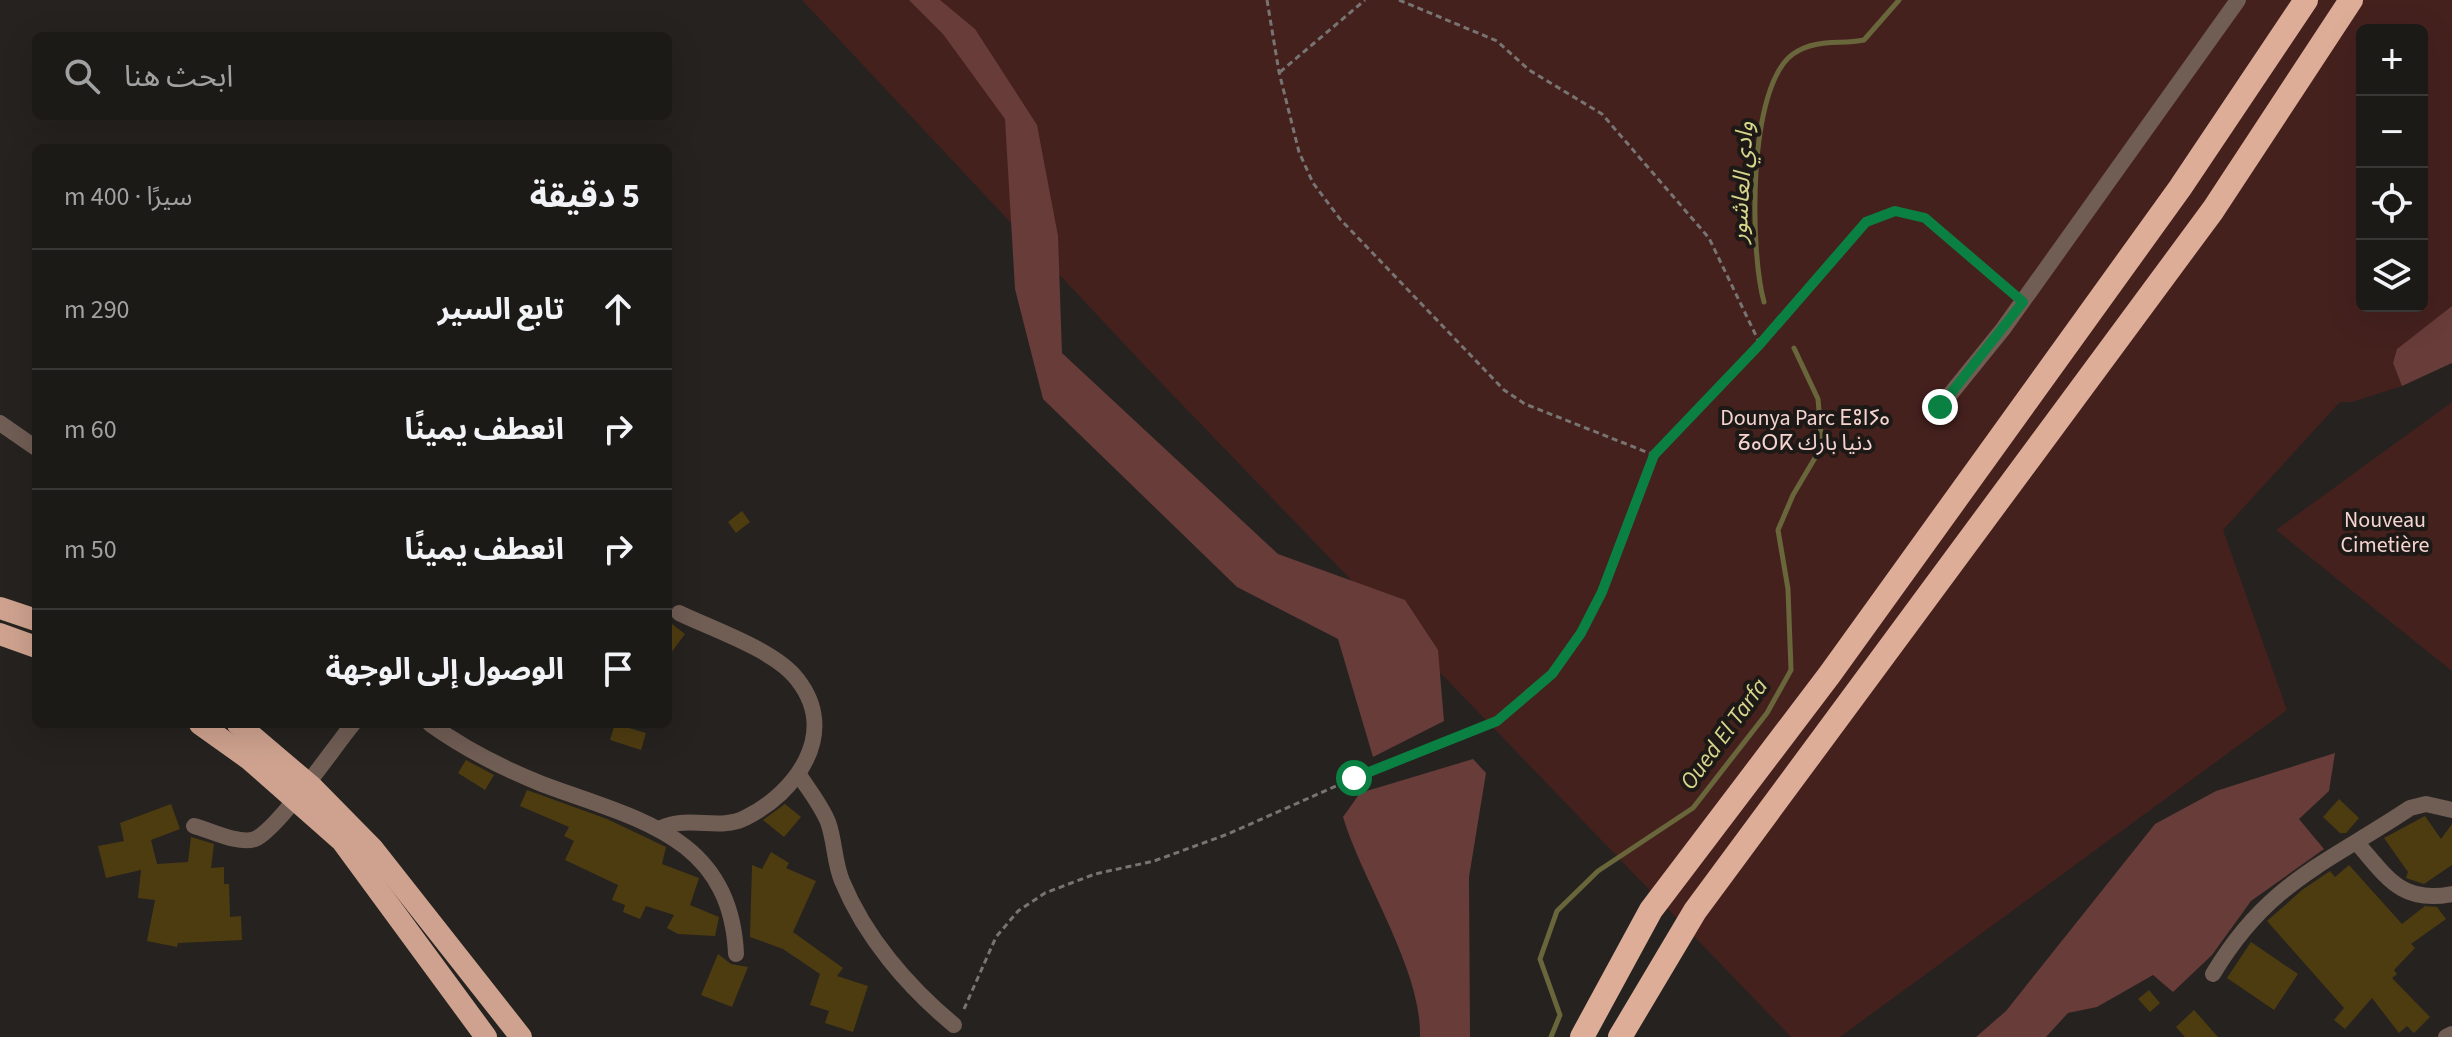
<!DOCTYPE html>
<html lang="ar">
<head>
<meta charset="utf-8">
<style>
  body { margin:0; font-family:"Source Sans 3","Noto Sans Arabic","Noto Sans Tifinagh",sans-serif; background:#252320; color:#f1f3f6; direction:rtl }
  .controls { position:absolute; right:24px; top:24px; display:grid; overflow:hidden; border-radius:12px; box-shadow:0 8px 32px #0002 }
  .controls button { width:72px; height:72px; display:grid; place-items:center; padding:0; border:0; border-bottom:2px solid #3a3836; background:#1c1a17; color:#f1f3f6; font:40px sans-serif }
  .stop { position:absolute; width:24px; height:24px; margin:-18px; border:6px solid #0b8043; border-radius:50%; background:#fff }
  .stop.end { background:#0b8043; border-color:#fff; box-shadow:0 2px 8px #0008 }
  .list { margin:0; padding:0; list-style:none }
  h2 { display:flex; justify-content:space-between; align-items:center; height:104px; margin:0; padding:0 32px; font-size:34px }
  h2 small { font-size:26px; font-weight:400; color:#a0a1a1 }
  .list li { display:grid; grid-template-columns:52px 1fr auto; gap:24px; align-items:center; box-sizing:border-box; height:120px; padding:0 32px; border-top:2px solid #3a3836 }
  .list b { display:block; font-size:30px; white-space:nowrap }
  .list em { font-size:26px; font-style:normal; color:#a0a1a1 }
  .icon { flex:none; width:44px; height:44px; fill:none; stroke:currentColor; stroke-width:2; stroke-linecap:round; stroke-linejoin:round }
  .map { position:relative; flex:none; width:2452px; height:1037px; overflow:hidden; direction:ltr }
  .search { position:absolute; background:#1c1a17; box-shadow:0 8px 32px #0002; left:32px; top:32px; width:640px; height:88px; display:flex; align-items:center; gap:20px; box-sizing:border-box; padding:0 28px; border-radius:12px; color:#a0a1a1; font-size:30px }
  .panel { position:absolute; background:#1c1a17; box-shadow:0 8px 32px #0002; left:32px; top:144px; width:640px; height:584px; border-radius:12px; direction:rtl }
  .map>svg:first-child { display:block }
</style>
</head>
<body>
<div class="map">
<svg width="2452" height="1037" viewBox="0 0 2452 1037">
  <rect width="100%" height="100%" fill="#25221f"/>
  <g fill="#45211e" fill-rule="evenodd">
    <path d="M802,0H2452V306L2397,349L2393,363L2402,386L2352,402H2340L2223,530L2287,710L1840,1037H1791L1143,364ZM2362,30H2422V306H2362Z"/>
    <polygon points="2452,402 2452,671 2276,530"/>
  </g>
  <g fill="#683c38">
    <polygon points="909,0 940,0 975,29 1037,125 1058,236 1062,353 1278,554 1405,600 1438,650 1444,721 1373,757 1338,639 1237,587 1043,399 1015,289 1005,119 943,34"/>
    <polygon points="2452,306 2452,363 2402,386 2393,363 2397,349"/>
    <polygon points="2335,753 2329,791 2299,819 2324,849 2251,901 2212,955 2173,992 2153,975 2097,1007 2068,1013 2046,1037 1976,1037 2006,1011 2155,824 2216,791"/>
    <path d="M1473,759L1486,773L1469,877L1470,1037H1420C1422,970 1363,883 1343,817L1360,793Z"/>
  </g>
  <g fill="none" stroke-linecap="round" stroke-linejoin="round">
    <g stroke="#68663a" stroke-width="5">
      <path d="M1764,302C1750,252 1747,87 1793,54C1816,38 1839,45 1864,40L1899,0"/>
      <polyline points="1551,1037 1560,1015 1540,959 1557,911 1598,871 1693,808 1767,713 1791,670 1788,589 1778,530 1793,495 1822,446 1818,399 1794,348"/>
    </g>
  </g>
  <g fill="#4e3c11">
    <polygon points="742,511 750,522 736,533 728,522"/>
    <polygon points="668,621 685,634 668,657"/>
    <polygon points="615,724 646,733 641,750 610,740"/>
    <polygon points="466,760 494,775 485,790 458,773"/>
    <polygon points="527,790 607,819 666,847 662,864 699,878 690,905 719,917 715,936 678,934 667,928 674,915 646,906 640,919 623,912 625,905 612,900 618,885 565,860 574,841 564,836 569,827 520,806"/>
    <polygon points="2339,799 2359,818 2346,833 2340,833 2323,817"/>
    <polygon points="171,804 180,829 151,840 157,864 188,862 191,837 214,844 211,868 224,867 224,884 229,884 230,917 241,916 242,940 178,943 177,947 147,941 155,900 138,898 141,870 106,878 98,846 124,841 120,823"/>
    <polygon points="785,804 801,817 784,837 763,820"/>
    <polygon points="2425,816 2441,839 2452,824 2452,865 2424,884 2406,878 2408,872 2384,838"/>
    <polygon points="771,852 789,863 786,868 816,881 793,932 843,968 837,976 868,986 853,1032 825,1023 829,1011 810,1005 820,974 783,949 750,937 752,865 762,869"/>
    <polygon points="2349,865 2402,924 2425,906 2437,907 2446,919 2411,944 2415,948 2394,970 2397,974 2392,978 2430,1017 2414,1033 2407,1026 2399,1033 2372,998 2345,1029 2334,1020 2344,1008 2267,921 2302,890 2330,871 2335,877"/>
    <polygon points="2251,942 2298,974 2274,1010 2227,978"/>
    <polygon points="718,954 731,964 748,967 732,1007 701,995"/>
    <polygon points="2149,990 2160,1003 2150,1012 2138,999"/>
    <polygon points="2194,1010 2218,1037 2185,1037 2176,1027"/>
  </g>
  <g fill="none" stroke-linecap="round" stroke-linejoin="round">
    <g stroke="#777471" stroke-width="3" stroke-dasharray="6 4" stroke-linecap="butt">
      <polyline points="1267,0 1279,72 1299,152 1313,183 1340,219 1504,390 1525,404 1654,455"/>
      <polyline points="1399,0 1497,41 1529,70 1602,114 1709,238 1760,344"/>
      <polyline points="1280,72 1365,0"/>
      <polyline points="964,1009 996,937 1018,911 1045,893 1095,874 1154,861 1228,834 1354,778 1468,736 1522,703 1552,674 1581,633 1602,592 1654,455 1760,344 1866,222 1895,211 1925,218 2011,292"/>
    </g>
    <g stroke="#705d54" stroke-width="16">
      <polyline points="1940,407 2003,329 2238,0"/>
      <polyline points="0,423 36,448"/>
      <path d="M430,724C465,749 502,768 542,784C635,819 731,835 736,954"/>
      <path d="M799,775C809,790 821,805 828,822C835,841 834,862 842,881C865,937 908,987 954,1025"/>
      <path d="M194,826C210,830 239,845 255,839C278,829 334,747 353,724"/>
      <path d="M661,828C690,815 719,831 745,818C796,793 840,733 797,679C775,650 712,629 679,613"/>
      <path d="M2357,843C2387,877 2401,904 2452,894"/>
      <path d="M2213,974C2268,882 2326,864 2410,808L2426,804L2452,810"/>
      <polyline points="2446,1037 2452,1034"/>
    </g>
    <g stroke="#cea28e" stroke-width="22">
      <polyline points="0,608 36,620"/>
      <polyline points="0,634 36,647"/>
      <polyline points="200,724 249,759 342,841 486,1037"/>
      <polyline points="238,724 312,787 373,849 521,1037"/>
    </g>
    <g stroke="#ddad98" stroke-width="24">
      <polyline points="1582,1037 1651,910 1830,674 2180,188 2306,0"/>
      <polyline points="1620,1037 1695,911 2213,210 2351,0"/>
    </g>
  </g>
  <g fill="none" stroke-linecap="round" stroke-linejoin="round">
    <polyline stroke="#0b8043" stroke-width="10" points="1354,778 1497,721 1552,674 1581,633 1602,592 1654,455 1760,344 1866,222 1895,211 1925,218 2023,302 1940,407"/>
  </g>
  <g text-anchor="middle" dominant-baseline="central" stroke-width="8" stroke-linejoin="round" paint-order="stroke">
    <g font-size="22" fill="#f5d4d0" stroke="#1c1916">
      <text x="1805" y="418">Dounya Parc ⴹⵓⵏⵢⴰ<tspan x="1805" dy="25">ⵒⴰⵔⴽ دنيا بارك</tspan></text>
      <text x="2385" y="520">Nouveau<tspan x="2385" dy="25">Cimetière</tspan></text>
    </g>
    <g font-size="24" font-style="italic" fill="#d8d58c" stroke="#1c1916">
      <text transform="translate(1742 182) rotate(-87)">وادي العاشور</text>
      <text transform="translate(1724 734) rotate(-54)">Oued El Tarfa</text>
    </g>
  </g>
</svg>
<div class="controls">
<button>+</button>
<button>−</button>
<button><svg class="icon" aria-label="locate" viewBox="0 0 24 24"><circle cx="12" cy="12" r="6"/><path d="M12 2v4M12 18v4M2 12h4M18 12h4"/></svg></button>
<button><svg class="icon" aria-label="layers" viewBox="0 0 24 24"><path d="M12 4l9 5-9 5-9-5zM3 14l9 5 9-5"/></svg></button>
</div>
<div class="stop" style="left:1354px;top:778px"></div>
<div class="stop end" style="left:1940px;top:407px"></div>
<div class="search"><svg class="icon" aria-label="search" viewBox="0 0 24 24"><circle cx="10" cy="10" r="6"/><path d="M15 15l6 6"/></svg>ابحث هنا</div>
<section class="panel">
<h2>5 دقيقة<small>سيرًا · 400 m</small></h2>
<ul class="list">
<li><svg class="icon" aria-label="ahead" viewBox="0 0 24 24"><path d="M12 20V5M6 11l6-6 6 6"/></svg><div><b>تابع السير</b></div><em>290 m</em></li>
<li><svg class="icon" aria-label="right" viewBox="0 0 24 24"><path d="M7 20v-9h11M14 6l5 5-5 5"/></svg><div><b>انعطف يمينًا</b></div><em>60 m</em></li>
<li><svg class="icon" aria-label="right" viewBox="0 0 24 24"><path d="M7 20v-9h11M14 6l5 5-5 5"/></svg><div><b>انعطف يمينًا</b></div><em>50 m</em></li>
<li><svg class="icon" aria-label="arrive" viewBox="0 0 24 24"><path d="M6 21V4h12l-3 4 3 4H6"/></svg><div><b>الوصول إلى الوجهة</b></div></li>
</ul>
</section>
</div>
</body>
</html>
